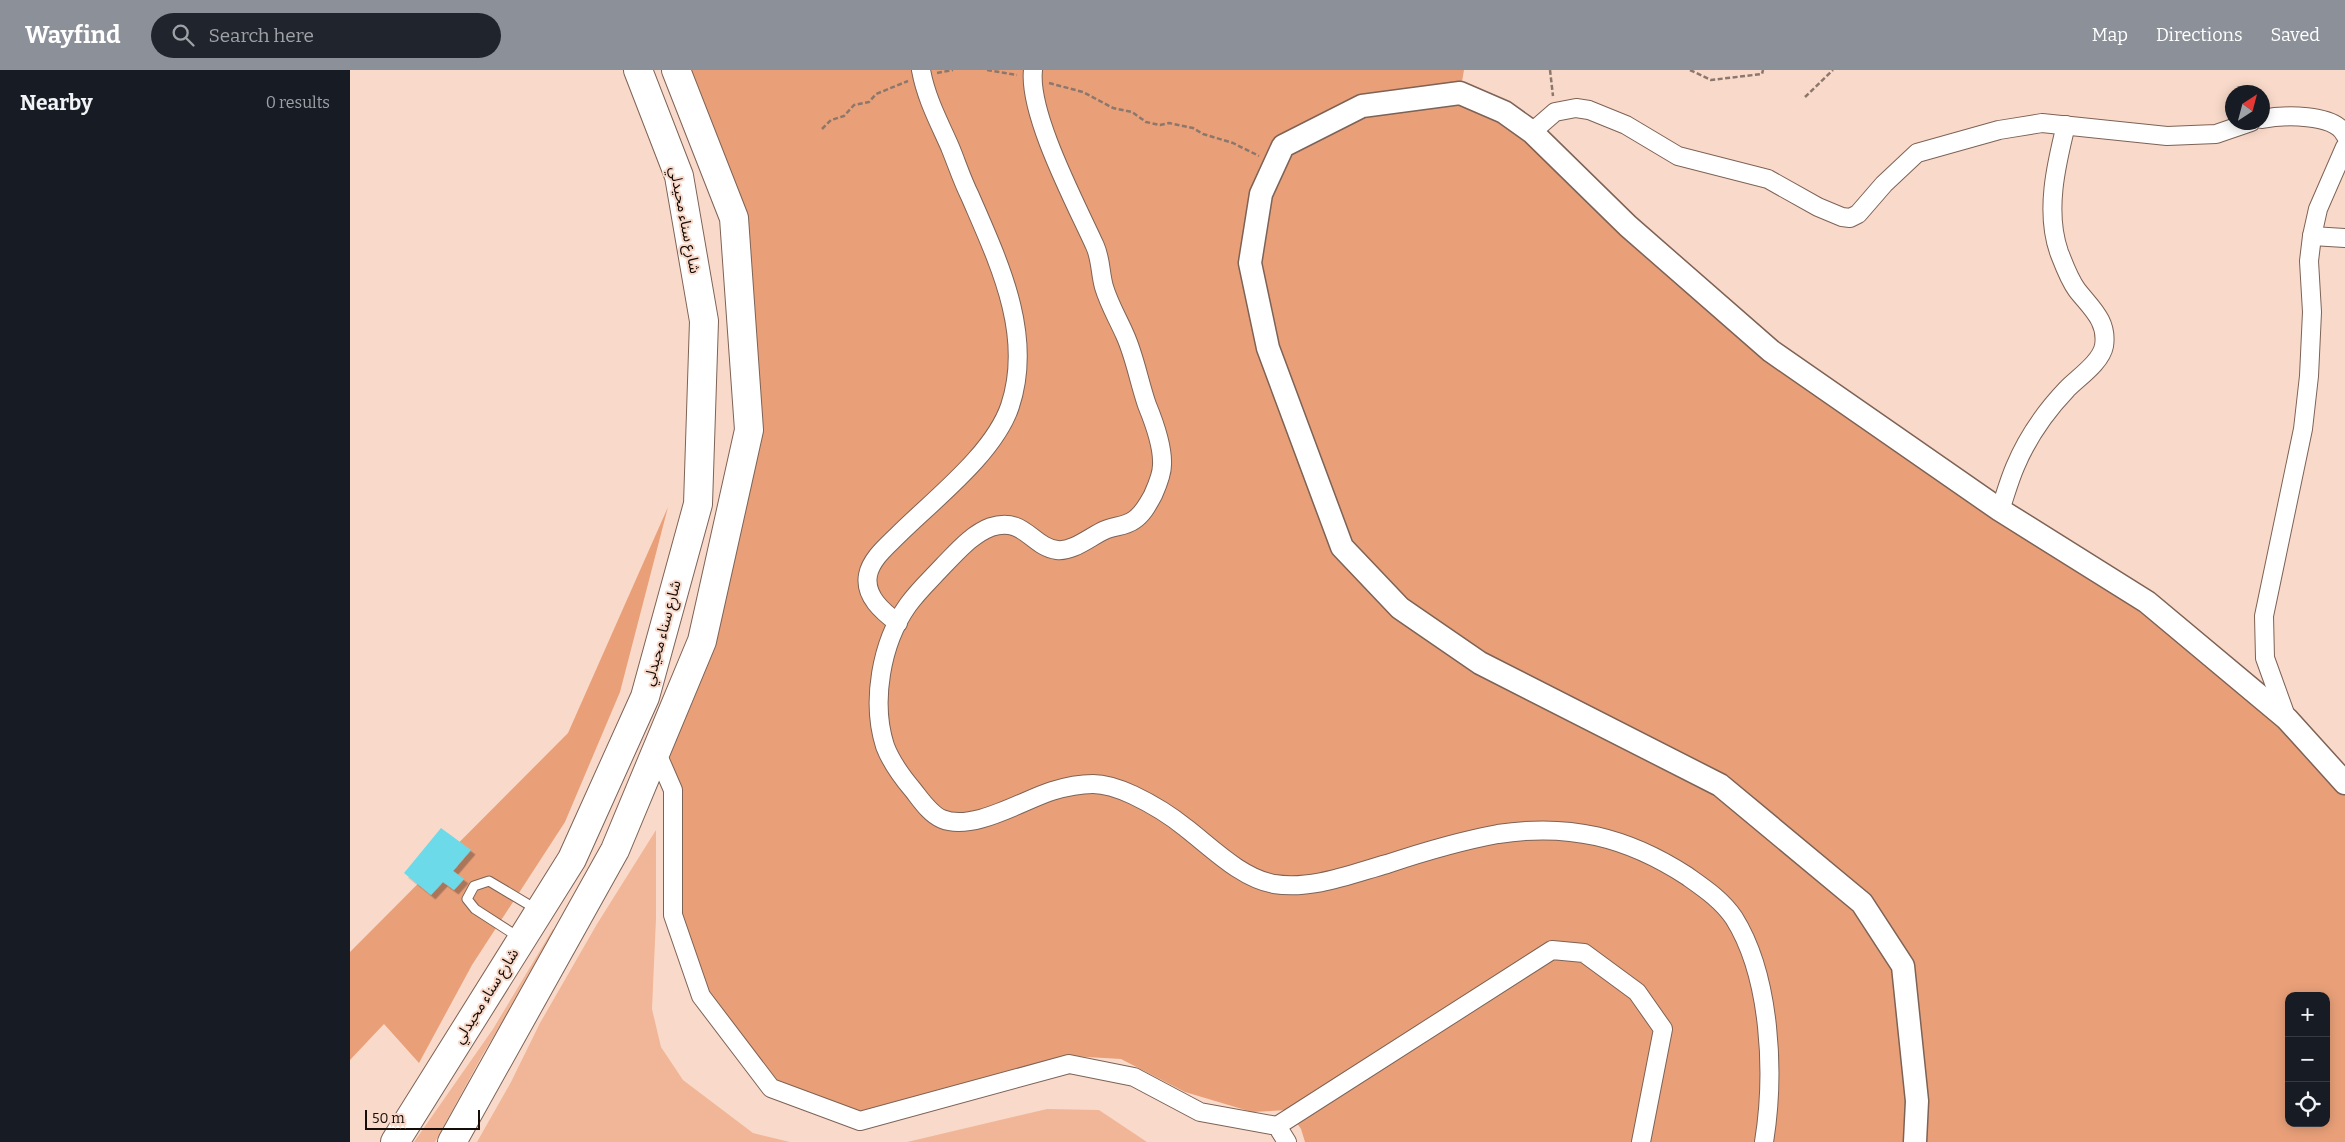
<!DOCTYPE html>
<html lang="en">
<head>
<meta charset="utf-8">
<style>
  body { margin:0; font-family:Bitter,"Noto Sans Arabic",serif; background:#20242c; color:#f1f3f6 }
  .controls { position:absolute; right:15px; bottom:15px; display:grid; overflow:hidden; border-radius:10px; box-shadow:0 2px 12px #0003 }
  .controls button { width:45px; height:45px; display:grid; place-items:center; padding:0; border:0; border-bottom:1px solid #363941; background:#171b24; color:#f1f3f6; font:25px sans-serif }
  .compass { position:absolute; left:1875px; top:15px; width:45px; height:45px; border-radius:50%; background:#171b24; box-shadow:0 2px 12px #0003; rotate:36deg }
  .scale { position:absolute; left:15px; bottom:12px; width:115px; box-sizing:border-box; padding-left:5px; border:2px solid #170d08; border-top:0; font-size:14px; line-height:18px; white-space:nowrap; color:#170d08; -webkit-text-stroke:4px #f9daca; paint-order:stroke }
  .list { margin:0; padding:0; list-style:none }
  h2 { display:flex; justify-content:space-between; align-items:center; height:65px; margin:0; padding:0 20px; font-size:21px }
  h2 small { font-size:16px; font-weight:400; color:#9ea1a6 }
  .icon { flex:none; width:28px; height:28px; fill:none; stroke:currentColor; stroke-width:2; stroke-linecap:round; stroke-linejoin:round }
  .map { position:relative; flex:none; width:1995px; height:1072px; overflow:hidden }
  header { display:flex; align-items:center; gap:30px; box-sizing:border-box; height:70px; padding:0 25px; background:#8c9099; color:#fff }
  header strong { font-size:24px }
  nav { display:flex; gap:28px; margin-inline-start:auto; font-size:18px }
  .search { width:350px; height:45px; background:#20242c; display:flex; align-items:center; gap:12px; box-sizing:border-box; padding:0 18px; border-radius:28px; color:#9ea1a6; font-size:19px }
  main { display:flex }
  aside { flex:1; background:#171b24 }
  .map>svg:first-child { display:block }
</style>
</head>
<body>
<header>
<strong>Wayfind</strong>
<div class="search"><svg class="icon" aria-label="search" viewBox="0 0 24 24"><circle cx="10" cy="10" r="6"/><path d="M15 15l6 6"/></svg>Search here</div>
<nav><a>Map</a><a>Directions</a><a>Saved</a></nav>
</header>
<main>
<aside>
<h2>Nearby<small>0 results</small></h2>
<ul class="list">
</ul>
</aside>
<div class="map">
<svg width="1995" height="1072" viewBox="0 0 1995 1072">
  <defs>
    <filter id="shadow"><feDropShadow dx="4.5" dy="4.5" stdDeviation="0" flood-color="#0004"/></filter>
  </defs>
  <rect width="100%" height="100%" fill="#f9daca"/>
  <g fill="#f1b697">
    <polygon points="306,760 306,849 302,939 311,977 333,1010 403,1063 440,1072 127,1072 161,1012 190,953 247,854"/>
    <polygon points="203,859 207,862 133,984 85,1072 64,1072 143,959"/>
    <polygon points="697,1039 749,1040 797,1072 557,1072"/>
  </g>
  <g fill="#e9a079" fill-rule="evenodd">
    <path d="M326,0H1114L1110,23L1141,37L1421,281L1797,532L1995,713V1072H955L951,1059L938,1040L902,1042L835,1022L771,989L720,986L510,1051L421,1018L351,926L323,845V720L306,681L399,360L384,148ZM1939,926H1976V1053H1939Z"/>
    <polygon points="318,437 270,622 215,752 122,895 69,993 34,954 0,990 0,882 218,663"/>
  </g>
  <polygon fill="#6ddae9" filter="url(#shadow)" points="91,758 121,780 103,801 114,809 104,820 93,812 81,825 54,803"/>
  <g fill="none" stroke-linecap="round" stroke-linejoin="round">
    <g stroke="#7d6255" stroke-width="11">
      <polyline id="service" points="170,868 125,839 117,829 124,816 139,811 186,839"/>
    </g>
    <g stroke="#7d6255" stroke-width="20">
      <g id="minor">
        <path d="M683,0C678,44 726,134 745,176C751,189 750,203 754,217C759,234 768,249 775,265C785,287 789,312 797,335C804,352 813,376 812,395C812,405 807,416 803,425C798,434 793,444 784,450C776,456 765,456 755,460C741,466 723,482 707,480C682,477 674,446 641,457C622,464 607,482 593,496C581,509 568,521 558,535C531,573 521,632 535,676C541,692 552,707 563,720C571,730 580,744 592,749C623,762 673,730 702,721C715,717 729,714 743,714C757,714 770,719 783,725C802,734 820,745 836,758C862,778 891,808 924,814C962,820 1001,804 1037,794C1073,782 1110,771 1148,764C1219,753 1277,767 1337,806C1354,818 1372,830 1384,848C1421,907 1425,1004 1414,1072"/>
        <path d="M1912,49C1932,45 1985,43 1995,65"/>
        <polyline points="1182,62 1205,42 1226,38 1239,40 1276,55 1328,86 1418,109 1468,137 1492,147 1500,148 1508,144 1534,114 1567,83 1649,60 1692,53 1817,66 1866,64 1901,52"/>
        <polyline points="1962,166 1995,168"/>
        <path d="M1650,440C1655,426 1659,411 1665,397C1677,368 1696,341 1717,319C1729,307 1751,292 1754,276C1758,251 1741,238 1727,220C1719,209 1714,195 1709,182C1695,142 1706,95 1716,55"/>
        <path d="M548,553C533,542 514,526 518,505C521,489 537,476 547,466C583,430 644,384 660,336C684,264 648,191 620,126C612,110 607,94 600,77C589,52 576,28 571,0"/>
        <polyline points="1937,649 1915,588 1914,546 1953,359 1959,306 1962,242 1959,191 1962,166 1968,139 1995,77"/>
        <polyline points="306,681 323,720 323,845 351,926 421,1018 510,1051 719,994 784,1007 850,1042 927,1056 937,1072"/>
        <polyline points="927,1056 1202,880 1234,883 1287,922 1313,959 1291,1072"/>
      </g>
    </g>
    <g stroke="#7d6255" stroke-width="25">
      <polyline id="tertiary" points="1565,1072 1567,1031 1553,896 1512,833 1370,715 1130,593 1050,538 992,477 918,278 900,193 911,124 933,76 1012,36 1110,23 1154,42 1182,62 1278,156 1421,281 1650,440 1797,532 1937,649 1995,713"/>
    </g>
    <g stroke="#7d6255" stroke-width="30">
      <g id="primary">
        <polyline points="45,1072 222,789 295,627 348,434 354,251 329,106 288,0"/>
        <polyline points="102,1072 265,780 352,571 399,360 384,148 326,0"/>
      </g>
    </g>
    <g stroke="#8c776c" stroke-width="2.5" stroke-dasharray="5 2.5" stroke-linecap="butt">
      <polyline points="637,0 667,5"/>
      <polyline points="1200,0 1203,26"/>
      <polyline points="1340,0 1361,10 1412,4 1413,0"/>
      <polyline points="587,3 603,0"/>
      <polyline points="699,13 733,22 763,38 782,42 796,52 810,55 819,53 843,58 853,64 883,73 909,86"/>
      <polyline points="1455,27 1483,0"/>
      <polyline points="472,59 481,50 494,46 504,35 519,32 526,24 558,11"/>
    </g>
    <use href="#service" stroke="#fff" stroke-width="9"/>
    <use href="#minor" stroke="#fff" stroke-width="18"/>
    <use href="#tertiary" stroke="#fff" stroke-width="22"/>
    <use href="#primary" stroke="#fff" stroke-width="28"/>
  </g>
  <g text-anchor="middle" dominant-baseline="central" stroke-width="4" stroke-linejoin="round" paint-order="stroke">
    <g font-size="15" fill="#170d08" stroke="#f9daca">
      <text transform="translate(335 150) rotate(79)">شارع سناء محيدلي</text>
      <text transform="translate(312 563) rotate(-75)">شارع سناء محيدلي</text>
      <text transform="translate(136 926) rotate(-58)">شارع سناء محيدلي</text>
    </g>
  </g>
</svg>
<div class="controls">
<button>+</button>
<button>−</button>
<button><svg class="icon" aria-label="locate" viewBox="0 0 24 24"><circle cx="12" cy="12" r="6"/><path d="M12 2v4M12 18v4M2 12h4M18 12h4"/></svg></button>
</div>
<svg class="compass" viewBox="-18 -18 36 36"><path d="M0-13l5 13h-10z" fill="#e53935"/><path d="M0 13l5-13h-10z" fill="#9ea1a6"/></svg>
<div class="scale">50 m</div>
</div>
</main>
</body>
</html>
